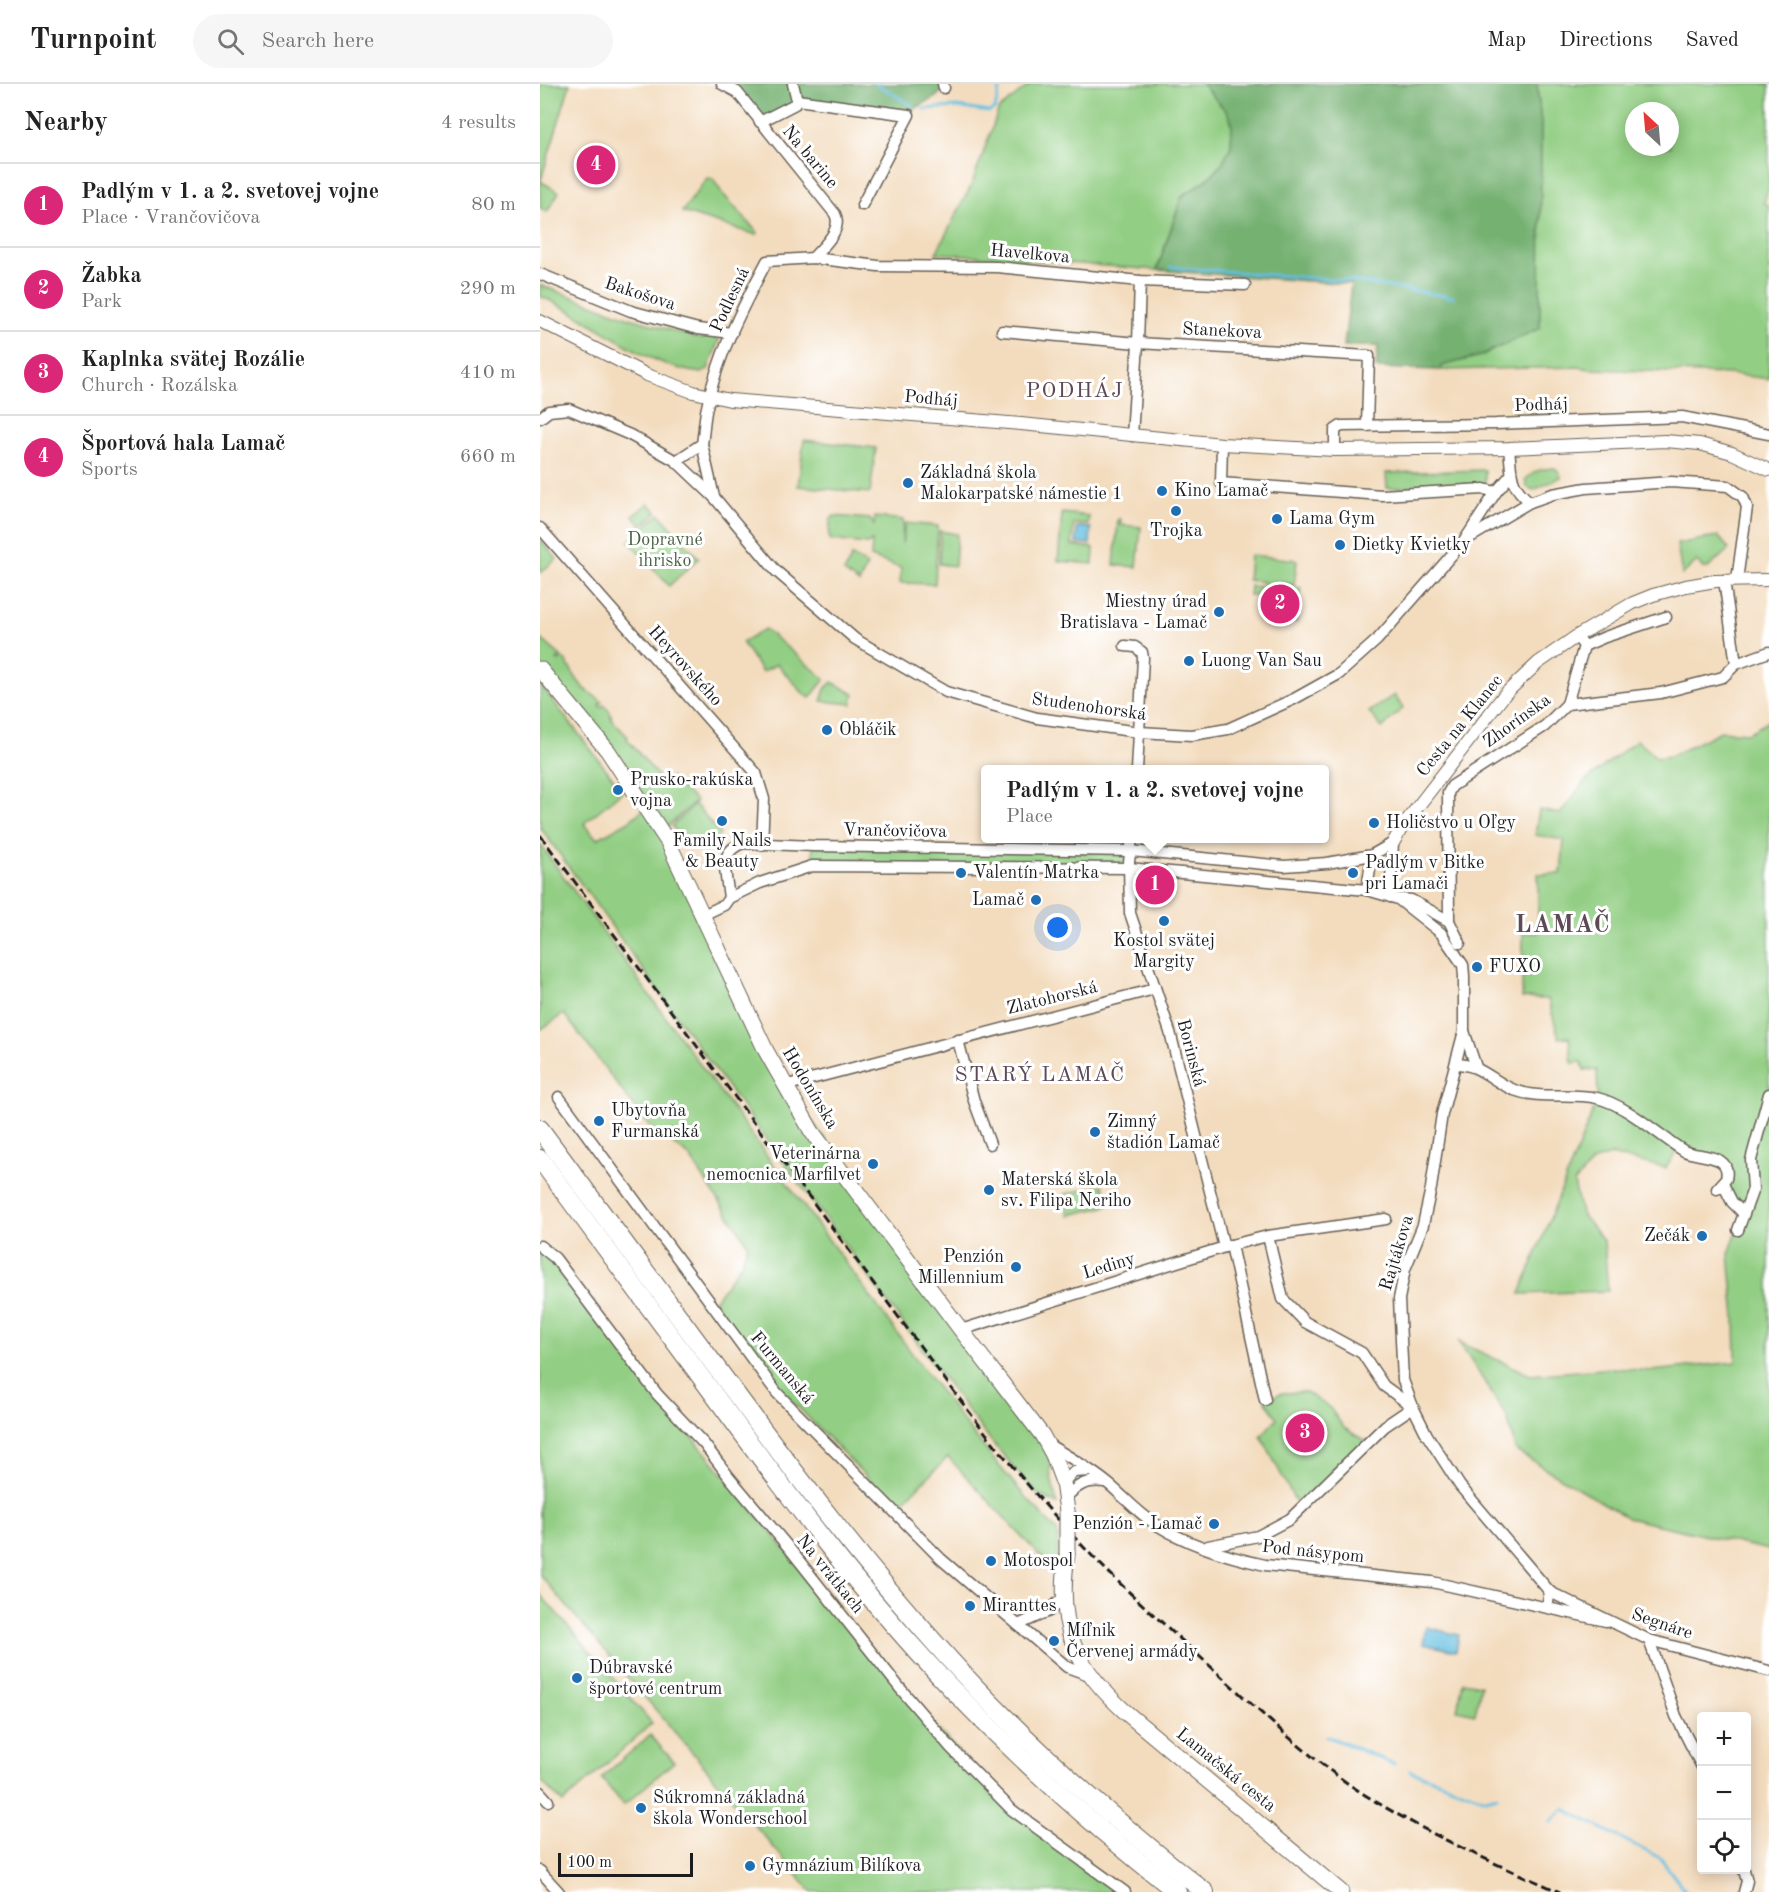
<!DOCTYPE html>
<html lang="en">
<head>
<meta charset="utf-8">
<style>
  body { margin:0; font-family:"Old Standard TT",serif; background:#f6f6f6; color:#222 }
  .controls { position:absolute; right:18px; bottom:18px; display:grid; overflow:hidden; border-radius:6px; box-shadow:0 3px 15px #0003 }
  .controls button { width:54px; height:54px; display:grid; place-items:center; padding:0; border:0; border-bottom:2px solid #e0e0e0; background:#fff; color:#222; font:30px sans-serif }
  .compass { position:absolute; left:1085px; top:18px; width:54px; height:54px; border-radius:50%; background:#fff; box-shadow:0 3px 15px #0003; rotate:334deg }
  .scale { position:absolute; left:18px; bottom:15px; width:135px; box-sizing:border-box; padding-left:6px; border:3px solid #1c1c1c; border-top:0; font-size:16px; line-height:21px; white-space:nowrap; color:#1c1c1c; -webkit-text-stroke:4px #fff; paint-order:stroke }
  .you { position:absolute; left:518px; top:844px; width:21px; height:21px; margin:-15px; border:4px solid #fff; border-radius:50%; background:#1a73e8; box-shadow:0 0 0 9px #1a73e833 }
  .badge { display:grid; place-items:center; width:39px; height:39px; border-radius:50%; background:#db2777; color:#fff; font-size:20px; font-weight:700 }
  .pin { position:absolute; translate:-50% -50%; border:3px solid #fff; box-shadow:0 2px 6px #0006 }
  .popup { position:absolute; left:441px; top:681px; width:348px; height:78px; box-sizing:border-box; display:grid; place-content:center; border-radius:6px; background:#fff; filter:drop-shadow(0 2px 4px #0005); font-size:20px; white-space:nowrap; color:#767676 }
  .popup b { font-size:22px; color:#222 }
  .popup::after { content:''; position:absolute; left:50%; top:100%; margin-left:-12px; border:12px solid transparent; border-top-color:#fff }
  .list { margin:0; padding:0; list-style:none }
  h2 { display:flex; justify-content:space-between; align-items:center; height:78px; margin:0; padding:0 24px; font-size:26px }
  h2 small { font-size:20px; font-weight:400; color:#767676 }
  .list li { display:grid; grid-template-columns:39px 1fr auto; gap:18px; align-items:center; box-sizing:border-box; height:84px; padding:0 24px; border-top:2px solid #e0e0e0 }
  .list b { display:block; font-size:22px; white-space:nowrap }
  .list p { margin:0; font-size:20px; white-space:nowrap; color:#767676 }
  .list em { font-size:20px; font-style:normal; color:#767676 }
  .icon { flex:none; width:33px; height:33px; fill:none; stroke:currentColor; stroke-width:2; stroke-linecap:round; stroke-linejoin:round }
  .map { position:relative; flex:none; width:1229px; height:1808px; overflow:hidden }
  header { display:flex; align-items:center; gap:36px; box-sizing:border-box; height:84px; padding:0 30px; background:#fff; border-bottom:2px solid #e0e0e0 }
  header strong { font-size:28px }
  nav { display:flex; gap:33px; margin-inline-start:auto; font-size:21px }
  .search { width:420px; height:54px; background:#f6f6f6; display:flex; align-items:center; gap:15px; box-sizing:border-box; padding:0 21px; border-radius:33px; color:#767676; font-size:22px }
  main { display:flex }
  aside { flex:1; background:#fff }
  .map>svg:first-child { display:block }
</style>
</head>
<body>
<header>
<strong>Turnpoint</strong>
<div class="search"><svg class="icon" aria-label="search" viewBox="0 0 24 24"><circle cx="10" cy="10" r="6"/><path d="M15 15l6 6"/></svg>Search here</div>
<nav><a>Map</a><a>Directions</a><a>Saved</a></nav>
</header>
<main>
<aside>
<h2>Nearby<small>4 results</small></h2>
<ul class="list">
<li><span class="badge">1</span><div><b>Padlým v 1. a 2. svetovej vojne</b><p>Place · Vrančovičova</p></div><em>80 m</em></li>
<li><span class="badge">2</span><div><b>Žabka</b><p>Park</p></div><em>290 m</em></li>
<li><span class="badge">3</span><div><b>Kaplnka svätej Rozálie</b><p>Church · Rozálska</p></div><em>410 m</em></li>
<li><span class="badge">4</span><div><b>Športová hala Lamač</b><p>Sports</p></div><em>660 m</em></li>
</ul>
</aside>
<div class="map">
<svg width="1229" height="1808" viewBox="0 0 1229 1808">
  <rect width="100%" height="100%" fill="#fff"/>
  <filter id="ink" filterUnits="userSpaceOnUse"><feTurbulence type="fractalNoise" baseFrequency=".0167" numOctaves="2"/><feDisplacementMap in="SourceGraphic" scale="12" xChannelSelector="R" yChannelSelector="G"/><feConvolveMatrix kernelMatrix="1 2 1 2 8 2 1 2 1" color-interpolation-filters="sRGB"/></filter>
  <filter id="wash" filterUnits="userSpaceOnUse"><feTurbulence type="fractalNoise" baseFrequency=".008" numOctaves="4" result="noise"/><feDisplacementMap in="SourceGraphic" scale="24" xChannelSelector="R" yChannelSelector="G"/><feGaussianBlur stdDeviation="1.35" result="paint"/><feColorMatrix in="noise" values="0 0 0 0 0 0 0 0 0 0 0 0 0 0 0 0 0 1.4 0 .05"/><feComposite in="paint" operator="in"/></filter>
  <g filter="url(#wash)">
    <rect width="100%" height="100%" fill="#f3dcbe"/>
    <g fill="#92ce83" stroke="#577550" stroke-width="1.5" fill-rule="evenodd">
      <polygon points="0,0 30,0 1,96 0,95"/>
      <polygon points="491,0 662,0 687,28 692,39 691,62 681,81 666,96 642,112 617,186 396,169 432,100 459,25"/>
      <path d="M997,0H1229V103L1224,119L1229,122V295L1189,290L1050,285L1039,283L901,286V282L940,272L1000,244L1001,40ZM1094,27H1130V63H1094Z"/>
      <polygon points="167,94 173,95 182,109 218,149 216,151 142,128"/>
      <polygon points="0,97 19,108 7,128 0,124"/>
      <path d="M0,201L87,233L161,255L171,249L179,256L168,285L162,289C105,284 53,234 0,212Z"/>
      <polygon points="264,356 336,364 330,409 258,402"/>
      <path d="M1014,384L1019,387L1021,393L994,406L987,403L985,396C995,386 1001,385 1014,384Z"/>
      <polygon points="945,386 945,401 847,404 846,389"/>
      <polygon points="108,419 117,428 102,442 93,432"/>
      <polygon points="522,429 549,432 548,441 534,440 532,461 554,464 553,480 518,477"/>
      <polygon points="119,430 159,474 129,502 89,457"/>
      <polygon points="294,432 330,435 334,441 335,433 363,436 362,460 365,439 398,442 395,500 360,499 361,484 331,473 332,457 327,460 291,456 289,453 290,436"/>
      <polygon points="578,435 581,435 580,441 601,443 597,483 574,481"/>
      <polygon points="400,447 417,450 415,482 399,480"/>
      <polygon points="1178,452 1189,465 1168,484 1163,484 1157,477 1142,491 1137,460"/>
      <polygon points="0,455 17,475 0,489"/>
      <polygon points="710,471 757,476 754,501 740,500 761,504 757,538 720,536 722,512 709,511 710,502 723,503 724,498 708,496"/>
      <polygon points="312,472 327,481 319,499 304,488"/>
      <polygon points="225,545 285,595 270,614 262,608 237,580 222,588 202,558"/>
      <path d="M0,554L21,572L17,576L19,577L23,574C32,584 35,597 46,606C51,611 57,612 62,618L59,621L61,623L64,621L70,628L72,636L88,653L87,655L123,698L130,693C139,702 147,708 156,717L128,742L120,745L234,984L513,1371L510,1388L517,1420L497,1410L445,1350L179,991L0,743V600L83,707L44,739L57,755L89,737L106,723L0,585Z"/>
      <polygon points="292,598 314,610 312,620 281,617 285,605"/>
      <polygon points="854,611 863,624 842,644 829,628"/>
      <polygon points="1229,637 1229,1466 1088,1434 976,1367 967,1333 919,1258 990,1291 1074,1284 1112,1287 1196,1278 1195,1234 1189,1170 1203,1129 1183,1100 1187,1085 1139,1064 1126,1084 1071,1071 1053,1077 1034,1099 1041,1129 1064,1158 1068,1207 980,1210 1058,1014 1057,986 1044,986 1042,978 1032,979 1029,953 1019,954 1008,915 982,914 983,849 998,849 998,790 1021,790 1024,756 995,751 999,726 1020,730 1045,697 1097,656 1117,674 1131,672 1181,647 1208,649"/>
      <path d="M155,720L180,750L174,760C150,768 144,761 132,742Z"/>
      <path d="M0,760C101,900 202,1039 305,1178C373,1270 438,1365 518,1448L517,1485L499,1471L408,1373L357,1424L241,1306L174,1217L201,1180L208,1160L149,1072L108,1041L24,930L0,946Z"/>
      <polygon points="273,762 591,767 589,784 272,782"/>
      <polygon points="563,1101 568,1122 529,1131 524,1110"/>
      <polygon points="0,1162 117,1310 359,1603 472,1726 585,1808 272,1808 0,1491"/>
      <polygon points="766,1308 790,1324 804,1344 828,1358 760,1426 721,1352 737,1334 725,1316 742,1309"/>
      <polygon points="0,1510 112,1639 23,1719 0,1696"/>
      <polygon points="923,1598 941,1601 935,1630 917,1626"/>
      <polygon points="110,1651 134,1678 84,1721 61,1694"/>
    </g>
    <g fill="#75b171" stroke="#486646" stroke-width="1.5">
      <polygon points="182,0 409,0 396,13 374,25 369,31 257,16 220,38"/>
      <polygon points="662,0 997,0 1001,40 1000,244 940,272 901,282 901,286 836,284 838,262 804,262 811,200 617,186 642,112 667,96 681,81 691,62 692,39 687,28"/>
    </g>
    <g fill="#63bee0" stroke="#406d7e" stroke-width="1.5">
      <polygon points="537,443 551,444 550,460 536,459"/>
      <polygon points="886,1543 919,1551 916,1567 883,1560"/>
    </g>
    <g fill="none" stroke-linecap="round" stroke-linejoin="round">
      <g stroke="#63bee0" stroke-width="3">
        <polyline points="336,0 372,21"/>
        <polyline points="384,25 417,23 449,28 455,25 461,0"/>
        <polyline points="630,183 812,197 913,213"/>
        <polyline points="787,1652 854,1680"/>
        <polyline points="870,1687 946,1715 957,1712"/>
        <polyline points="1010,1738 1024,1725 1120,1774 1146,1808"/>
      </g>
    </g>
  </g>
  <g filter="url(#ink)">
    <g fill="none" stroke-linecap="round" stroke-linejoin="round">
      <g stroke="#675f55" stroke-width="13">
        <g id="minor">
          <path d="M182,0L197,8L295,130C303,146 283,162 273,174"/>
          <polyline points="253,0 257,16"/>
          <polyline points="403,0 404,4"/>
          <polyline points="220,38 255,20 257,16 369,31 322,121"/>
          <polyline points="0,190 91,227 158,245 192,249"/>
          <polyline points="462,247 598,259 829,272 827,342"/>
          <polyline points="0,334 9,327 29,325 90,351 136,377 174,413 236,487 315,555 406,608 497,634 599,648 652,651 688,645 754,615 799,590 837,556 924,457 990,418 1013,410 1046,404 1131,398 1188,402 1203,413 1207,423 1197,496"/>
          <polyline points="592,352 598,259 600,197"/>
          <polyline points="162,360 174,413"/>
          <polyline points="682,360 681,399 842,411 944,405 956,408"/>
          <path d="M969,364C972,389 968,400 990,418"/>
          <polyline points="795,366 795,346 801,342 956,340 1142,333 1229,350"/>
          <path d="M136,377L162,360C164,348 164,335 167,323C177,272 203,222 227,177L273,174L338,182L457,183L600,197L705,201"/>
          <polyline points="0,444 216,689 224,715 222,761"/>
          <polyline points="926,454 956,408 970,392"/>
          <polyline points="1184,496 1196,580"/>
          <polyline points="585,562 595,563 602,568 603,574 597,686"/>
          <polyline points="1044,562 1065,553 1126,533"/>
          <polyline points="1027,620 1044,562 1040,557"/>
          <polyline points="592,754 589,778 590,829 630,948 684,1163"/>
          <polyline points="827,806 832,771"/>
          <polyline points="850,813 853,759"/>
          <path d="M189,814C187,792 176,768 203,759L273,762L591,767L744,782L787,779L832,771L853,759"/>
          <polyline points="862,815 871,816 909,837 920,859"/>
          <polyline points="163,831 184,821 189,814 220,799 272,782 589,784 620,787 827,806 858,815 901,849 923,881 924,892 924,947 902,1030 891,1104 883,1141 865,1185 859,1215 863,1296 873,1323 887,1351 920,1402 1010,1508 1007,1523"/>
          <polyline points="909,837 908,709 912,702 1005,642 1027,620 1121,609 1183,593 1196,580 1229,568"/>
          <polyline points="924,947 936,983"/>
          <polyline points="418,956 434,1017 450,1060"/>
          <path d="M916,980C940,980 952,997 974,1006C1000,1016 1030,1008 1057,1014C1087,1021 1118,1051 1144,1067C1160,1074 1192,1069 1186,1095L1177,1105"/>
          <polyline points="244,1002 607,907 615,903"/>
          <polyline points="19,1013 237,1309 401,1475 527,1583 549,1591"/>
          <polyline points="1183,1100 1192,1118 1203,1129"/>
          <polyline points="1198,1146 1213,1105 1211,1076 1229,1010"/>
          <polyline points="691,1161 725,1316"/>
          <polyline points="0,1162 15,1174 117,1310 164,1360 190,1394 249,1464 359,1603 411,1664 472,1726 585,1808"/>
          <polyline points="421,1246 691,1161 728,1152 846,1135"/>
          <path d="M509,1361C530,1373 552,1386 571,1402C586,1415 599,1430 617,1441C649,1461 688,1473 725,1481L892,1498L1066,1537"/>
          <polyline points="523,1398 534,1388 550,1387"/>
          <path d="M526,1413C539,1400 546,1396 565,1398"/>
          <polyline points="668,1462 718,1452 750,1435 845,1342 873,1323 844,1302 822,1269 765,1238 743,1215 728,1152"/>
          <polyline points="1010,1508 1109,1556 1229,1587"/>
          <polyline points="478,1541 509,1527 525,1512"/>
          <polyline points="1109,1556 1136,1632 1162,1683"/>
          <polyline points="0,1708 8,1717"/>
          <polyline points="0,1787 19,1808"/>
          <polyline points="1204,1808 1207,1797 1204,1786"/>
        </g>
      </g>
      <g stroke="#675f55" stroke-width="14">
        <g id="tertiary">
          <polyline points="0,237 107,291 153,308 190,316 481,340 682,360 795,366 969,364 1125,357 1160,360 1192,369 1229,386"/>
          <polyline points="853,759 862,743 965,610 998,579 1037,552 1093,519 1113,511 1146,502 1175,497 1229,496"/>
        </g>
      </g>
      <g stroke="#675f55" stroke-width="17">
        <g id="primary">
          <polyline points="0,585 68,667 128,758 226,967 272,1048 421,1246 502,1351 513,1371 523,1398 527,1427"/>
          <path d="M527,1471C516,1545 536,1585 590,1632L801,1808"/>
        </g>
      </g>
      <g stroke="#675f55" stroke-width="20">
        <g id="motorway">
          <path d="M0,1045C58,1123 115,1201 173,1279C252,1386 332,1492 423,1590C497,1670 580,1741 665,1808"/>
          <path d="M0,1075C58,1154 116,1233 175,1312C249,1413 325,1514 412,1605C482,1678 558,1746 637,1808"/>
        </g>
      </g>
      <use href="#minor" stroke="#fff" stroke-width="10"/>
      <use href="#tertiary" stroke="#fff" stroke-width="12"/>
      <use href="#primary" stroke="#fff" stroke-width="15"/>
      <use href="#motorway" stroke="#fff" stroke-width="18"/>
      <path stroke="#1c1c1c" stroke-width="3" stroke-dasharray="9 4.5" stroke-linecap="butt" d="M0,751L421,1317C457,1365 496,1412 537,1456C578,1500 624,1540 669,1581C719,1627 768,1674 825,1711C887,1750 953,1779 1020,1808"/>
      <g stroke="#675f55" stroke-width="17" stroke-linecap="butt">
        <polyline id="primary-bridge" points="527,1471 527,1427"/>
      </g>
      <use href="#primary-bridge" stroke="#fff" stroke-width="15"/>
    </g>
  </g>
  <g fill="#1f6fb2" stroke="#fff" stroke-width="2">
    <circle cx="368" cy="399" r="6"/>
    <circle cx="622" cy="407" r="6"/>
    <circle cx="636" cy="427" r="6"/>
    <circle cx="737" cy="435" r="6"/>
    <circle cx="800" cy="461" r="6"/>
    <circle cx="679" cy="528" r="6"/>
    <circle cx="649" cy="577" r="6"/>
    <circle cx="287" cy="646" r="6"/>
    <circle cx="78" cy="706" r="6"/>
    <circle cx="182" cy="737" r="6"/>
    <circle cx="834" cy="739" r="6"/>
    <circle cx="421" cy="789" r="6"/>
    <circle cx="813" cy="789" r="6"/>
    <circle cx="496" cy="816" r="6"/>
    <circle cx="624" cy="837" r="6"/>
    <circle cx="937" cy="883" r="6"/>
    <circle cx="59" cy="1037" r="6"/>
    <circle cx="555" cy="1048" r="6"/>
    <circle cx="333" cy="1080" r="6"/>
    <circle cx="449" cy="1106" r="6"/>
    <circle cx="1162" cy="1152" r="6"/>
    <circle cx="476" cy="1183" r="6"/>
    <circle cx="674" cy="1440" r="6"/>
    <circle cx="451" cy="1477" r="6"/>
    <circle cx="430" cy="1522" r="6"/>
    <circle cx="514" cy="1557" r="6"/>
    <circle cx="37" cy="1594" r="6"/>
    <circle cx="101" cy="1724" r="6"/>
    <circle cx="210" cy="1782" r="6"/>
  </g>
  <g text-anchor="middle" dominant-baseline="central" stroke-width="6" stroke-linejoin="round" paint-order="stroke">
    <g font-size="18" fill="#1c1c1c" stroke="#fff">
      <text transform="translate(270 73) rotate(50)">Na barine</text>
      <text transform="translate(490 170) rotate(5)">Havelkova</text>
      <text transform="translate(100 210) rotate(18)">Bakošova</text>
      <text transform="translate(190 216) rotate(-65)">Podlesná</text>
      <text transform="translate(682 247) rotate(3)">Stanekova</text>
      <text transform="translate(391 315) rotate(5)">Podháj</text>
      <text transform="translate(1001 321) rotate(-2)">Podháj</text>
      <text transform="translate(145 582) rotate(48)">Heyrovského</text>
      <text transform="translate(549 623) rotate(8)">Studenohorská</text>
      <text transform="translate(977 637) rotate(-36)">Zhorínska</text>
      <text transform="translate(920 642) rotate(-51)">Cesta na Klanec</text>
      <text transform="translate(355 747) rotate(1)">Vrančovičova</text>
      <text transform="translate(512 914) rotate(-14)">Zlatohorská</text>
      <text transform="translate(651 969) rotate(75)">Borinská</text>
      <text transform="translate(270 1004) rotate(59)">Hodonínska</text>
      <text transform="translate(857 1169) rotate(-73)">Rajtákova</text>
      <text transform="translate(569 1182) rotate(-17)">Lediny</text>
      <text transform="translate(242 1284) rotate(50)">Furmanská</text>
      <text transform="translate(773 1468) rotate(6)">Pod násypom</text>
      <text transform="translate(290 1490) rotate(51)">Na vrátkach</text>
      <text transform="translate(1122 1540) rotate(19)">Segnáre</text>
      <text transform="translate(686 1686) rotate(39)">Lamačská cesta</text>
    </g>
    <g font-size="18" fill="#1c1c1c" stroke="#fff" text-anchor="start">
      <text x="380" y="389">Základná škola<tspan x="380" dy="21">Malokarpatské námestie 1</tspan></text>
      <text x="634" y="407">Kino Lamač</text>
      <text x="749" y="435">Lama Gym</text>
      <text x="636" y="447" text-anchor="middle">Trojka</text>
      <text x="812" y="461">Dietky Kvietky</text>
      <text x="667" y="518" text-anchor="end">Miestny úrad<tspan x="667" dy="21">Bratislava - Lamač</tspan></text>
      <text x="661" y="577">Luong Van Sau</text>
      <text x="299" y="646">Obláčik</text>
      <text x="90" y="696">Prusko-rakúska<tspan x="90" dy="21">vojna</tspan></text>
      <text x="846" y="739">Holičstvo u Oľgy</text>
      <text x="182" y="757" text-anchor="middle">Family Nails<tspan x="182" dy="21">&amp; Beauty</tspan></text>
      <text x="825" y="779">Padlým v Bitke<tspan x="825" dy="21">pri Lamači</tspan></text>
      <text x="433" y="789">Valentín Matrka</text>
      <text x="484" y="816" text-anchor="end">Lamač</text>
      <text x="624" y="857" text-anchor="middle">Kostol svätej<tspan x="624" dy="21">Margity</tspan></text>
      <text x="949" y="883">FUXO</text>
      <text x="71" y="1027">Ubytovňa<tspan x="71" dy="21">Furmanská</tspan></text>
      <text x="567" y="1038">Zimný<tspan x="567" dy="21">štadión Lamač</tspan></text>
      <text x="321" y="1070" text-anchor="end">Veterinárna<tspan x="321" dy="21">nemocnica Marfilvet</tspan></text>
      <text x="461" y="1096">Materská škola<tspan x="461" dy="21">sv. Filipa Neriho</tspan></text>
      <text x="1150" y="1152" text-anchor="end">Zečák</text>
      <text x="464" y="1173" text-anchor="end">Penzión<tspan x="464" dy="21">Millennium</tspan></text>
      <text x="662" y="1440" text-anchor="end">Penzión - Lamač</text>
      <text x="463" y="1477">Motospol</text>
      <text x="442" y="1522">Miranttes</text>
      <text x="526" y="1547">Míľnik<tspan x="526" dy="21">Červenej armády</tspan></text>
      <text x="49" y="1584">Dúbravské<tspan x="49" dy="21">športové centrum</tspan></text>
      <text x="113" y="1714">Súkromná základná<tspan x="113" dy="21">škola Wonderschool</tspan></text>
      <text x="222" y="1782">Gymnázium Bilíkova</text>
    </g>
    <g font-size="18" fill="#4b6345" stroke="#fff">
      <text x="125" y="456">Dopravné<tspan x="125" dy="21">ihrisko</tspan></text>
    </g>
    <g font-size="21" letter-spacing="1.5" fill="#5d4a56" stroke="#fff">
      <text x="535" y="307">PODHÁJ</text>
      <text x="500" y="991">STARÝ LAMAČ</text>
    </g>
    <g font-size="24" font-weight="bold" letter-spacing="1.5" fill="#5d4a56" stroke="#fff">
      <text x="1023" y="842">LAMAČ</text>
    </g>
  </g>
</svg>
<div class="controls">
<button>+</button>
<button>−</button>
<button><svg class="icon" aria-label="locate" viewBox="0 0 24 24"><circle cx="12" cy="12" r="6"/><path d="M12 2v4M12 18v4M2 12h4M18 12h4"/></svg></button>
</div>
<svg class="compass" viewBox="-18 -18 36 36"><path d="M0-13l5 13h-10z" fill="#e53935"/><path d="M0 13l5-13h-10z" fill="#767676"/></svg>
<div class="scale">100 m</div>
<div class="you"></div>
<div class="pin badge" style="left:615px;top:801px">1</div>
<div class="popup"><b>Padlým v 1. a 2. svetovej vojne</b>Place</div>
<div class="pin badge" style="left:740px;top:520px">2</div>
<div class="pin badge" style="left:765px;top:1349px">3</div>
<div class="pin badge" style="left:56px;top:81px">4</div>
</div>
</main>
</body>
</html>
